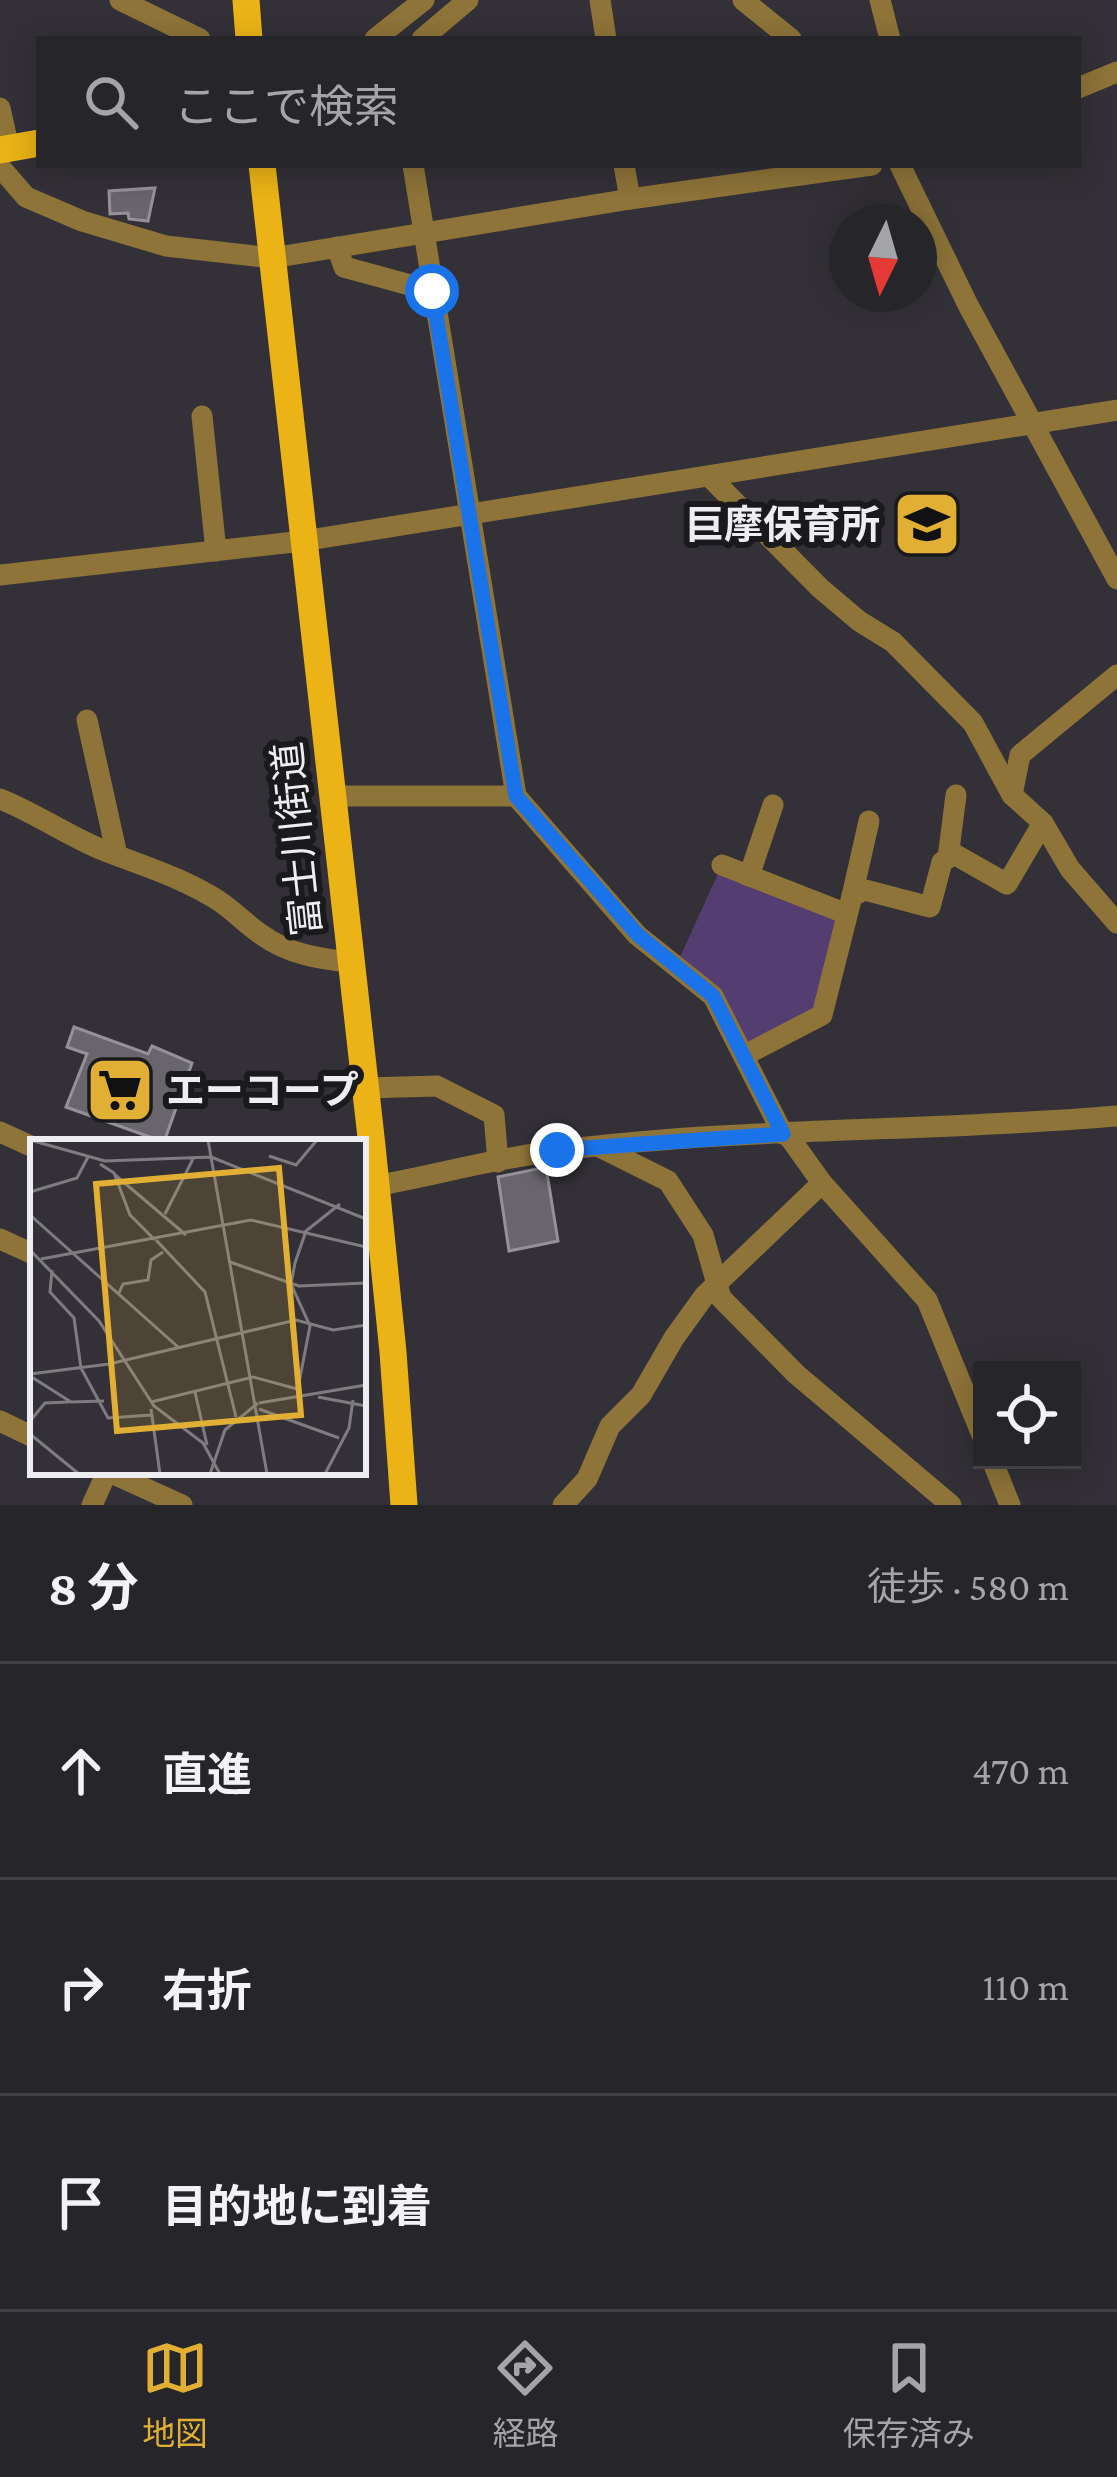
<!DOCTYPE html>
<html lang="ja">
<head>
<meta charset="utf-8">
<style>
  body { margin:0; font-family:"Crimson Pro","Noto Sans JP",serif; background:#2e2d31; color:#f1f3f6 }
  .controls { position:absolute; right:36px; bottom:36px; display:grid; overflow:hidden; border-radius:0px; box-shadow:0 6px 30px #0003 }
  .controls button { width:108px; height:108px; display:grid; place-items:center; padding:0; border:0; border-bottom:3px solid #424246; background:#262529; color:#f1f3f6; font:60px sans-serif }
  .compass { position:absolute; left:829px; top:204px; width:108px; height:108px; border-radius:50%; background:#262529; box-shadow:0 6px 30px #0003; rotate:185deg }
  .stop { position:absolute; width:36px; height:36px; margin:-27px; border:9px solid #1a73e8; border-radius:50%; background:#fff }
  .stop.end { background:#1a73e8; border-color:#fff; box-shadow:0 3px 12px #0008 }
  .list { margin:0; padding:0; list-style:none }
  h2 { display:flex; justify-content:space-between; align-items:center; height:156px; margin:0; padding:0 48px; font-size:51px }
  h2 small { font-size:39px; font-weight:400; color:#a4a5a8 }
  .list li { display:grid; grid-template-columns:78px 1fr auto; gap:36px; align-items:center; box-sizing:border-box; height:216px; padding:0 48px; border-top:3px solid #424246 }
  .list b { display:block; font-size:45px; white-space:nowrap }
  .list em { font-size:39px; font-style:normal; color:#a4a5a8 }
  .icon { flex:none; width:66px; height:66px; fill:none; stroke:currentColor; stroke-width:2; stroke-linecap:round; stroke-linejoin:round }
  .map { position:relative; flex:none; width:1117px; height:1505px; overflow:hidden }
  .search { position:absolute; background:#262529; box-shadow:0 6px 30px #0003; left:36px; right:36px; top:36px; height:132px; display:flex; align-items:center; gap:30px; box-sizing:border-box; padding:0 42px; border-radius:0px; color:#a4a5a8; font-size:45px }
  .sheet { height:804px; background:#262529 }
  nav { display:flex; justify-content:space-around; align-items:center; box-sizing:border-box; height:168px; border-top:3px solid #424246; background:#262529; font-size:33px; color:#a4a5a8 }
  nav a { display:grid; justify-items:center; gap:6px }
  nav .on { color:#e1af34 }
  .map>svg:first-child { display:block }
</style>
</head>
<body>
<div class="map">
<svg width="1117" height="1505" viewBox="0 0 1117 1505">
  <rect width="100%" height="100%" fill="#333137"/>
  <polygon fill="#543d70" points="722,865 847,914 822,1015 745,1055 713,996 675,968"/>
  <g fill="#68656c" stroke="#959199" stroke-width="3">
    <polygon points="155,188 148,221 129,219 128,213 110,214 109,191"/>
    <polygon points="74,1027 148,1054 152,1046 192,1063 164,1142 66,1107 87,1054 67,1047"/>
    <polygon points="546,1167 558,1241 509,1251 498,1177"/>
  </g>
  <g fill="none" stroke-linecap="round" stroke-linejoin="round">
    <g stroke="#8e7439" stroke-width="21">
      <polyline points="120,0 200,39"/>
      <polyline points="600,0 606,39"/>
      <polyline points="743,0 791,39"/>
      <polyline points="880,0 890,39"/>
      <polyline points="375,39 424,0"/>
      <polyline points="422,39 468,0"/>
      <polyline points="1078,88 1117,72"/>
      <polyline points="0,108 6,135"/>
      <polyline points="413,165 516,796 637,935 713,996 783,1134"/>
      <polyline points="624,165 630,199"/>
      <polyline points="900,165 968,305 1117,579"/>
      <polyline points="0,167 26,197 82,221 166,246 272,258 630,199 872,165"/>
      <polyline points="337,247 344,267 432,291"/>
      <polyline points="202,416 216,551"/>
      <polyline points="709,476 820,588 859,621 893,642 973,723 1012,795 1043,823 1070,869 1117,923"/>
      <polyline points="0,575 303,541 1117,410"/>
      <polyline points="87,720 117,855"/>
      <polyline points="1012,795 1020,755 1117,675"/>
      <polyline points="331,796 516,796"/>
      <path d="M0,799C35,813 65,834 100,849C140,865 182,877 219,901C234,911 247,925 262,935C288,954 320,959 350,962"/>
      <polyline points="948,858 956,795"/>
      <polyline points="722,865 847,914"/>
      <polyline points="749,876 773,805"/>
      <polyline points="852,896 869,821"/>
      <polyline points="745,1055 822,1015 852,896 865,890 930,907 942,862 954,854 1007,884 1043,823"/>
      <polyline points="365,1088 437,1086 494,1115 498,1162"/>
      <polyline points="0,1132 33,1147"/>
      <polyline points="787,1134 822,1183 927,1300 982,1435"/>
      <polyline points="600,1147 668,1181 703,1235 721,1298 796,1374 951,1505"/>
      <path d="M363,1188C429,1177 494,1158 561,1150C745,1127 932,1132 1117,1116"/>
      <polyline points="0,1239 33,1254"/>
      <polyline points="0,1421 33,1437"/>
      <polyline points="992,1460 1010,1505"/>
      <polyline points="109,1472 182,1505"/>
      <polyline points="92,1505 107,1472"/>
      <polyline points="563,1505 587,1479 610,1426 641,1395 674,1338 705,1295 822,1183"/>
    </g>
    <g stroke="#ebb316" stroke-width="27">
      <polyline points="246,0 249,39"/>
      <polyline points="0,150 39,143"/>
      <polyline points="262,165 372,1146 393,1352 404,1505"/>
    </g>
  </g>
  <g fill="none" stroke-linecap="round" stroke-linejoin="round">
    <polyline stroke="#1a73e8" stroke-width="15" points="432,291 516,796 638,935 713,996 783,1134 557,1150"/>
  </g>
  <defs>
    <g id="school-square" transform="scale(3.45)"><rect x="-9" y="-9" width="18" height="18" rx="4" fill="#e1af34" stroke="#1a191c"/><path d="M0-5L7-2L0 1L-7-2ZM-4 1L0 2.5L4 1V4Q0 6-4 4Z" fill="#111"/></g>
    <g id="supermarket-square" transform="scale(3.45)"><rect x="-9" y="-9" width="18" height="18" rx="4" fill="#e1af34" stroke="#1a191c"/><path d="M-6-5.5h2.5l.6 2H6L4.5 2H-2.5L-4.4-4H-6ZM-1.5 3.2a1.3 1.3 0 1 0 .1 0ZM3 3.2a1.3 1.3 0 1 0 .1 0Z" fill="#111"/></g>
  </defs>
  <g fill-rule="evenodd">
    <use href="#school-square" x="927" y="524"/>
    <use href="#supermarket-square" x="120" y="1090"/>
  </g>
  <g text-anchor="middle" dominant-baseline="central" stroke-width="12" stroke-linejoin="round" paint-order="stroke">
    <g font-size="39" font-weight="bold" fill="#eeedf1" stroke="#1a191c" text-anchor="end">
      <text x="880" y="524">巨摩保育所</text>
      <text x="166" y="1090" text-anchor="start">エーコープ</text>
    </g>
    <g font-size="39" fill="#eeedf1" stroke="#1a191c">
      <text transform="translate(297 839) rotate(-96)">富士川街道</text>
    </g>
  </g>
  <g transform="translate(30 1139)">
    <rect width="336" height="336" fill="#333137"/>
    <path fill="none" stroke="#7e7c81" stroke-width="3" d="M0,1L75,22L181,18M178,1L237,335M239,17L266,26L287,1M181,18L336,80M70,25L84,34L100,76L125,101M84,35L156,96M0,53L47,39L58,18M135,75L164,18M0,76L148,208M126,101L175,153L206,278M0,111L69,182L124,267L173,304L190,335M11,120L221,81L336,108M200,123L269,147L336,144M22,131L20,153L44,179L51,229L78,279L122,276M88,156L93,145L118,141L121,121L133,113M0,235L79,225L266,181L303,191L336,186M0,237L41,263L74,262M268,249L280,187L261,145L265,124L276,92L310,65M165,253L177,306M288,258L336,267M121,263L223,238L271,251M229,264L336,246M121,270L130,335M229,270L309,299M0,282L15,264L39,263M0,295L49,335M180,335L195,291L228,264M295,335L319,289L323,261"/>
    <path fill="#e1af34" fill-opacity="0.15" stroke="#e1af34" stroke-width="6" d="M249,29L271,276L87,292L66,45Z"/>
    <rect width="336" height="336" fill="none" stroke="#eeedf1" stroke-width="6"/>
  </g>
</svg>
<div class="controls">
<button><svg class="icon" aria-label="locate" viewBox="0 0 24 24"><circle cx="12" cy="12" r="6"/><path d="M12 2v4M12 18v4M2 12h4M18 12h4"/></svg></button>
</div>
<svg class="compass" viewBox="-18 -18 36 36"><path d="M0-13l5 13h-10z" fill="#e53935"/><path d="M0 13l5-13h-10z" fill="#a4a5a8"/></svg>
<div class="stop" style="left:432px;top:291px"></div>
<div class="stop end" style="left:557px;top:1150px"></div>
<div class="search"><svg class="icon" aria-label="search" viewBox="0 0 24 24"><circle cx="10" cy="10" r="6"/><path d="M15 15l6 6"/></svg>ここで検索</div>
</div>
<section class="sheet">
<h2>8 分<small>徒歩 · 580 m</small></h2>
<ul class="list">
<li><svg class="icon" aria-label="ahead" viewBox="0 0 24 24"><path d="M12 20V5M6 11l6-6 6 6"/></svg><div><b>直進</b></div><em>470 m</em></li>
<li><svg class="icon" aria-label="right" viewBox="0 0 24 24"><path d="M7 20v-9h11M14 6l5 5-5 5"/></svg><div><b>右折</b></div><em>110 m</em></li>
<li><svg class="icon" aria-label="arrive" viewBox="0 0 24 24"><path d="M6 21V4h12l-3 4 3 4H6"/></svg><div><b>目的地に到着</b></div></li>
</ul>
</section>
<nav>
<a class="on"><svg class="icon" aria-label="map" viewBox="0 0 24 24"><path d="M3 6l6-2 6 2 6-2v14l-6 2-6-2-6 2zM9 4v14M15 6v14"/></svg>地図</a>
<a><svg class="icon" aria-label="directions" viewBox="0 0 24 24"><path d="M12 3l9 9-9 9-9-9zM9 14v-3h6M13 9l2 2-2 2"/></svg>経路</a>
<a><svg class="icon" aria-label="saved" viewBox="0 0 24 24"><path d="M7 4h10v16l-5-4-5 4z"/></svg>保存済み</a>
</nav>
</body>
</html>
